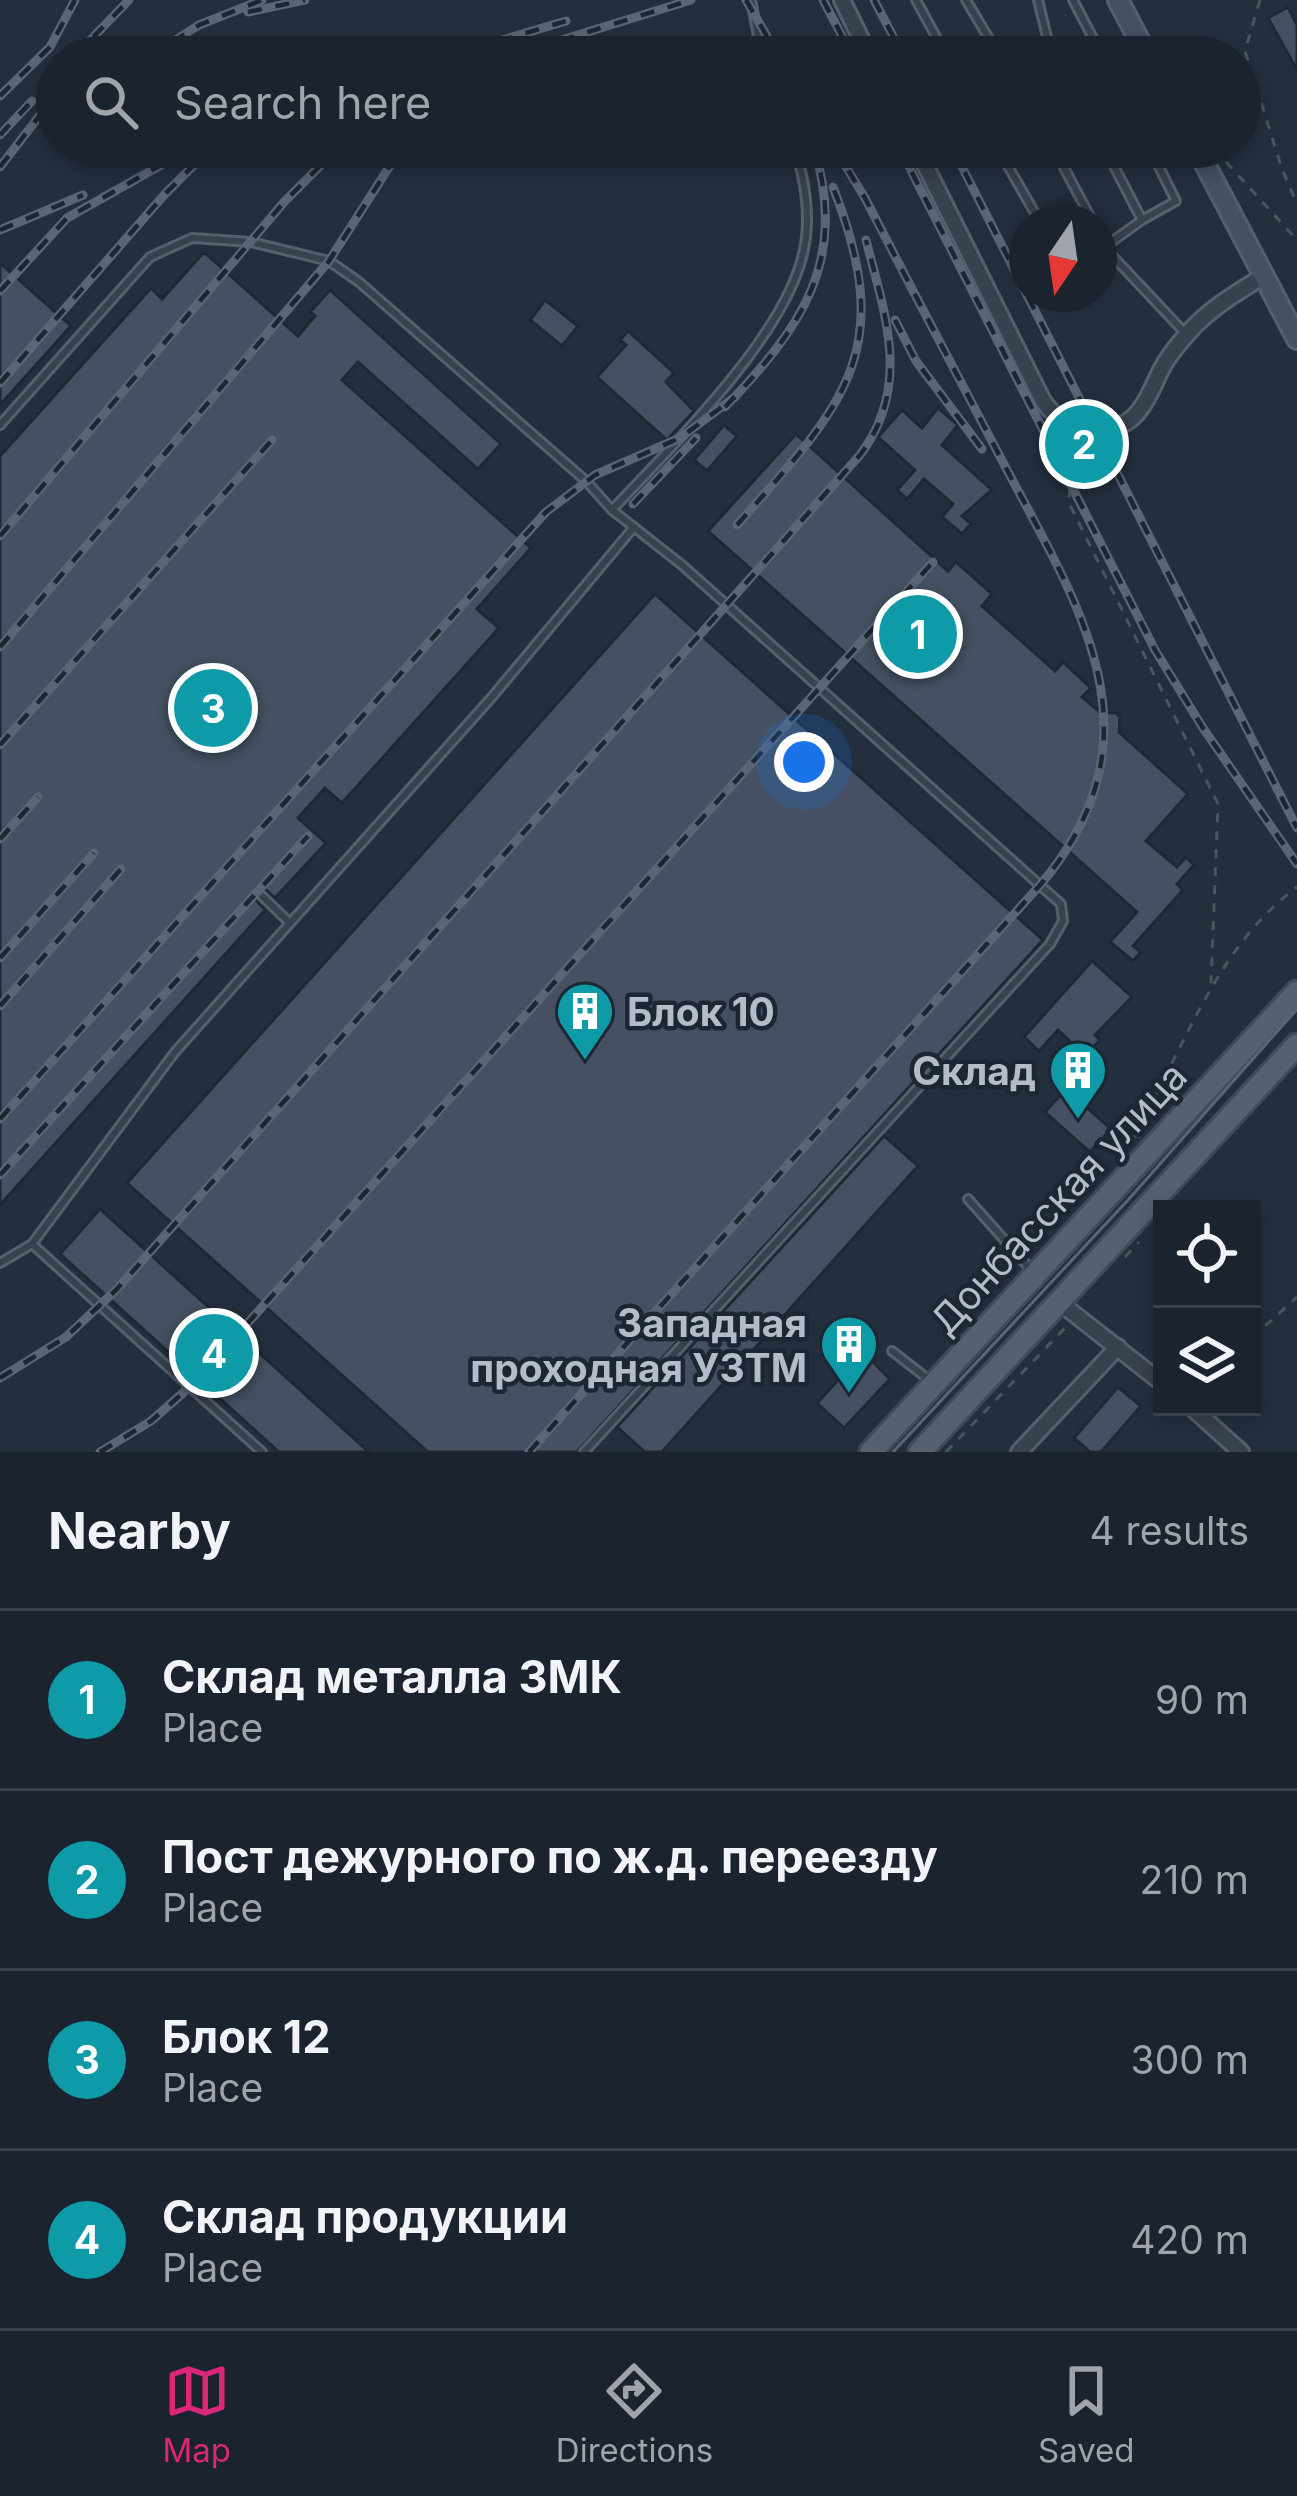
<!DOCTYPE html>
<html lang="en">
<head>
<meta charset="utf-8">
<style>
  body { margin:0; font-family:Inter,sans-serif; background:#242b36; color:#f1f3f6 }
  .controls { position:absolute; right:36px; bottom:36px; display:grid; overflow:hidden; border-radius:0px; box-shadow:0 6px 18px #0003 }
  .controls button { width:108px; height:108px; display:grid; place-items:center; padding:0; border:0; border-bottom:3px solid #39404a; background:#1b232e; color:#f1f3f6; font:60px sans-serif }
  .compass { position:absolute; left:1009px; top:204px; width:108px; height:108px; border-radius:50%; background:#1b232e; box-shadow:0 6px 18px #0003; rotate:193deg }
  .you { position:absolute; left:804px; top:762px; width:42px; height:42px; margin:-30px; border:9px solid #fff; border-radius:50%; background:#1a73e8; box-shadow:0 0 0 18px #1a73e833 }
  .badge { display:grid; place-items:center; width:78px; height:78px; border-radius:50%; background:#db2777; color:#fff; font-size:39px; font-weight:700 }
  .pin { position:absolute; translate:-50% -50%; border:6px solid #fff; box-shadow:0 3px 12px #0006 }
  .list { margin:0; padding:0; list-style:none }
  h2 { display:flex; justify-content:space-between; align-items:center; height:156px; margin:0; padding:0 48px; font-size:51px }
  h2 small { font-size:39px; font-weight:400; color:#a0a4aa }
  .list li { display:grid; grid-template-columns:78px 1fr auto; gap:36px; align-items:center; box-sizing:border-box; height:180px; padding:0 48px; border-top:3px solid #39404a }
  .list b { display:block; font-size:45px; white-space:nowrap }
  .list p { margin:0; font-size:39px; white-space:nowrap; color:#a0a4aa }
  .list em { font-size:39px; font-style:normal; color:#a0a4aa }
  .icon { flex:none; width:66px; height:66px; fill:none; stroke:currentColor; stroke-width:2; stroke-linecap:round; stroke-linejoin:round }
  .map { position:relative; flex:none; width:1297px; height:1452px; overflow:hidden }
  .search { position:absolute; background:#1b232e; box-shadow:0 6px 18px #0003; left:36px; right:36px; top:36px; height:132px; display:flex; align-items:center; gap:30px; box-sizing:border-box; padding:0 42px; border-radius:66px; color:#a0a4aa; font-size:45px }
  .sheet { height:876px; background:#1b232e }
  nav { display:flex; justify-content:space-around; align-items:center; box-sizing:border-box; height:168px; border-top:3px solid #39404a; background:#1b232e; font-size:33px; color:#a0a4aa }
  nav a { display:grid; justify-items:center; gap:6px }
  nav .on { color:#db2777 }
  .map>svg:first-child { display:block }
</style>
</head>
<body>
<div class="map">
<svg width="1297" height="1452" viewBox="0 0 1297 1452">
  <rect width="100%" height="100%" fill="#242f3e"/>
  <g fill="#455162" stroke="#1f2835" stroke-width="3">
    <polygon points="1288,7 1297,25 1297,70 1268,18"/>
    <polygon points="204,252 298,336 315,316 310,312 330,290 501,444 478,469 358,362 342,380 531,548 477,609 499,628 342,803 325,788 298,818 326,843 275,898 265,889 256,892 255,899 265,910 0,1205 0,456 151,288 162,299"/>
    <polygon points="0,263 71,326 0,405"/>
    <polygon points="545,300 578,326 562,346 530,320"/>
    <polygon points="628,331 674,373 666,382 694,411 667,440 597,377 626,345 620,340"/>
    <polygon points="938,408 958,425 942,445 992,490 962,516 971,524 962,534 942,517 953,504 924,479 907,499 897,490 915,470 878,437 902,410 922,428"/>
    <polygon points="724,425 737,436 707,471 694,460"/>
    <polygon points="796,434 948,571 956,562 992,594 982,606 1055,671 1063,662 1091,688 1082,697 1100,712 1116,713 1120,717 1119,732 1188,794 1146,841 1177,867 1186,857 1194,865 1177,884 1183,890 1133,946 1141,952 1133,961 1110,942 1137,912 708,531"/>
    <polygon points="655,594 1043,940 577,1452 428,1452 127,1183"/>
    <polygon points="1092,961 1132,997 1095,1035 1100,1040 1085,1056 1058,1030 1039,1051 1024,1037"/>
    <polygon points="1066,1089 1111,1129 1090,1152 1045,1112"/>
    <polygon points="884,1136 918,1166 662,1452 645,1452 617,1427"/>
    <polygon points="100,1209 369,1452 279,1452 60,1254"/>
    <polygon points="872,1361 890,1379 844,1428 817,1403 839,1379 848,1387"/>
    <polygon points="1118,1387 1141,1406 1101,1452 1090,1452 1074,1438"/>
  </g>
  <g fill="none" stroke-linecap="round" stroke-linejoin="round">
    <g stroke="#565f6c" stroke-width="12">
      <g id="service">
        <polyline points="751,0 762,57"/>
        <polyline points="916,0 947,57"/>
        <polyline points="966,0 1000,57"/>
        <polyline points="1038,0 1048,41 1056,57"/>
        <polyline points="1073,0 1103,57"/>
        <polyline points="997,147 1040,222"/>
        <polyline points="1053,147 1093,222"/>
        <polyline points="1142,220 1176,201 1149,147"/>
        <polyline points="1099,236 1104,247 1184,332"/>
        <polyline points="1099,251 1142,220 1104,147"/>
        <polyline points="0,425 150,257 192,238 251,242 329,261 359,282 586,481 612,510 682,565 1061,904 1063,921 1050,944 584,1452"/>
        <path d="M612,510C671,447 788,334 804,249C811,217 805,178 794,147"/>
        <polyline points="262,896 290,923"/>
        <polyline points="968,1199 1033,1272"/>
        <polyline points="32,1244 262,1452"/>
        <polyline points="0,1263 32,1244 175,1052 492,697 634,527"/>
        <polyline points="892,1351 928,1379"/>
      </g>
    </g>
    <g stroke="#565f6c" stroke-width="20">
      <g id="minor">
        <polyline points="842,0 870,57"/>
        <path d="M916,147L1043,401C1055,418 1068,426 1089,429C1135,434 1144,405 1161,370C1168,356 1179,343 1189,332C1210,308 1238,292 1265,275"/>
        <polyline points="1059,1302 1162,1383"/>
        <polyline points="1191,1407 1241,1452"/>
        <polyline points="1019,1452 1118,1347"/>
      </g>
    </g>
    <g stroke="#565f6c" stroke-width="24">
      <g id="secondary">
        <polyline points="1118,0 1148,57"/>
        <polyline points="1196,147 1297,339"/>
      </g>
    </g>
    <g stroke="#414a57" stroke-width="27">
      <g id="primary">
        <polyline points="871,1452 1297,992"/>
        <polyline points="920,1452 1297,1045"/>
      </g>
    </g>
    <g stroke="#44595c" stroke-width="3" stroke-dasharray="9 9" stroke-linecap="butt">
      <polyline points="1260,0 1245,51 1282,169 1297,204"/>
      <polyline points="1240,71 1244,55"/>
      <polyline points="1219,147 1218,153 1297,240"/>
      <polyline points="1097,445 1095,463 1071,486 1068,501 1218,804 1211,983"/>
      <path d="M1141,1136H1133C1185,1049 1214,949 1297,887"/>
      <polyline points="1125,1257 1139,1242"/>
      <polyline points="1252,1338 1297,1297"/>
      <polyline points="946,1452 1066,1327 1071,1328"/>
    </g>
    <use href="#service" stroke="#38414e" stroke-width="6"/>
    <use href="#minor" stroke="#38414e" stroke-width="14"/>
    <use href="#secondary" stroke="#465061" stroke-width="18"/>
    <use href="#primary" stroke="#56606e" stroke-width="21"/>
    <polyline stroke="#5a6575" stroke-width="3" points="893,1452 1128,1200 1297,1009"/>
    <g stroke="#5a6575" stroke-width="9">
      <g id="rail">
        <polyline points="746,0 779,57"/>
        <polyline points="823,0 853,57"/>
        <polyline points="874,0 904,57"/>
        <polyline points="248,12 305,0"/>
        <polyline points="74,57 129,0"/>
        <polyline points="149,57 199,25 262,0"/>
        <polyline points="445,57 566,21"/>
        <polyline points="479,57 521,44"/>
        <polyline points="507,57 691,0"/>
        <polyline points="0,96 50,47 75,0"/>
        <polyline points="0,135 32,101"/>
        <polyline points="899,147 1155,650 1203,728 1297,864"/>
        <polyline points="952,147 1297,828"/>
        <polyline points="0,167 57,93"/>
        <polyline points="0,230 83,195"/>
        <polyline points="0,291 67,218 170,160"/>
        <polyline points="895,320 916,361 982,449"/>
        <polyline points="0,383 165,194 194,165 222,147"/>
        <path d="M725,407C802,327 848,262 814,147"/>
        <polyline points="633,504 696,438"/>
        <path d="M737,525C844,404 898,353 833,187"/>
        <polyline points="0,536 285,201 339,147"/>
        <polyline points="0,647 329,261 402,147"/>
        <polyline points="0,745 272,440"/>
        <polyline points="0,839 38,797"/>
        <polyline points="0,958 94,853"/>
        <polyline points="0,1006 121,869"/>
        <polyline points="0,1119 546,512 595,475 680,438 735,397"/>
        <polyline points="0,1175 308,836"/>
        <path d="M0,1378L66,1337L117,1289L860,455C912,386 885,315 866,240"/>
        <polyline points="100,1452 151,1421 191,1386 933,562"/>
        <path d="M529,1452L1041,884C1170,730 1073,598 996,449C952,365 908,282 865,198L834,147"/>
      </g>
    </g>
    <use href="#rail" stroke="#1d2633" stroke-width="4.5" stroke-dasharray="14" stroke-linecap="butt"/>
  </g>
  <defs>
    <g id="building-pin" transform="scale(3)"><path d="M0 17L-7.5 6A9.5 9.5 0 1 1 7.5 6Z" fill="#0f9aa8" stroke="#1d2633"/><path d="M-4-6H4V6H1V3H-1V6H-4ZM-2.5-4.3h1.7v1.8h-1.7ZM.8-4.3h1.7v1.8H.8ZM-2.5-1h1.7V.8h-1.7ZM.8-1h1.7V.8H.8Z" fill="#fff"/></g>
  </defs>
  <g fill-rule="evenodd">
    <use href="#building-pin" x="585" y="1011"/>
    <use href="#building-pin" x="1078" y="1070"/>
    <use href="#building-pin" x="849" y="1344"/>
  </g>
  <g text-anchor="middle" dominant-baseline="central" stroke-width="9" stroke-linejoin="round" paint-order="stroke">
    <g font-size="39" font-weight="bold" fill="#b4bcc9" stroke="#1d2633" text-anchor="end">
      <text x="627" y="1011" text-anchor="start">Блок 10</text>
      <text x="1036" y="1070">Склад</text>
      <text x="807" y="1322">Западная<tspan x="807" dy="45">проходная УЗТМ</tspan></text>
    </g>
    <g font-size="39" fill="#b4bcc9" stroke="#1d2633">
      <text transform="translate(1058 1198) rotate(-47)">Донбасская улица</text>
    </g>
  </g>
</svg>
<div class="controls">
<button><svg class="icon" aria-label="locate" viewBox="0 0 24 24"><circle cx="12" cy="12" r="6"/><path d="M12 2v4M12 18v4M2 12h4M18 12h4"/></svg></button>
<button><svg class="icon" aria-label="layers" viewBox="0 0 24 24"><path d="M12 4l9 5-9 5-9-5zM3 14l9 5 9-5"/></svg></button>
</div>
<svg class="compass" viewBox="-18 -18 36 36"><path d="M0-13l5 13h-10z" fill="#e53935"/><path d="M0 13l5-13h-10z" fill="#a0a4aa"/></svg>
<div class="you"></div>
<div class="pin badge" style="left:918px;top:634px;background:#0f9aa8">1</div>
<div class="pin badge" style="left:1084px;top:444px;background:#0f9aa8">2</div>
<div class="pin badge" style="left:213px;top:708px;background:#0f9aa8">3</div>
<div class="pin badge" style="left:214px;top:1353px;background:#0f9aa8">4</div>
<div class="search"><svg class="icon" aria-label="search" viewBox="0 0 24 24"><circle cx="10" cy="10" r="6"/><path d="M15 15l6 6"/></svg>Search here</div>
</div>
<section class="sheet">
<h2>Nearby<small>4 results</small></h2>
<ul class="list">
<li><span class="badge" style="background:#0f9aa8">1</span><div><b>Склад металла ЗМК</b><p>Place</p></div><em>90 m</em></li>
<li><span class="badge" style="background:#0f9aa8">2</span><div><b>Пост дежурного по ж.д. переезду</b><p>Place</p></div><em>210 m</em></li>
<li><span class="badge" style="background:#0f9aa8">3</span><div><b>Блок 12</b><p>Place</p></div><em>300 m</em></li>
<li><span class="badge" style="background:#0f9aa8">4</span><div><b>Склад продукции</b><p>Place</p></div><em>420 m</em></li>
</ul>
</section>
<nav>
<a class="on"><svg class="icon" aria-label="map" viewBox="0 0 24 24"><path d="M3 6l6-2 6 2 6-2v14l-6 2-6-2-6 2zM9 4v14M15 6v14"/></svg>Map</a>
<a><svg class="icon" aria-label="directions" viewBox="0 0 24 24"><path d="M12 3l9 9-9 9-9-9zM9 14v-3h6M13 9l2 2-2 2"/></svg>Directions</a>
<a><svg class="icon" aria-label="saved" viewBox="0 0 24 24"><path d="M7 4h10v16l-5-4-5 4z"/></svg>Saved</a>
</nav>
</body>
</html>
